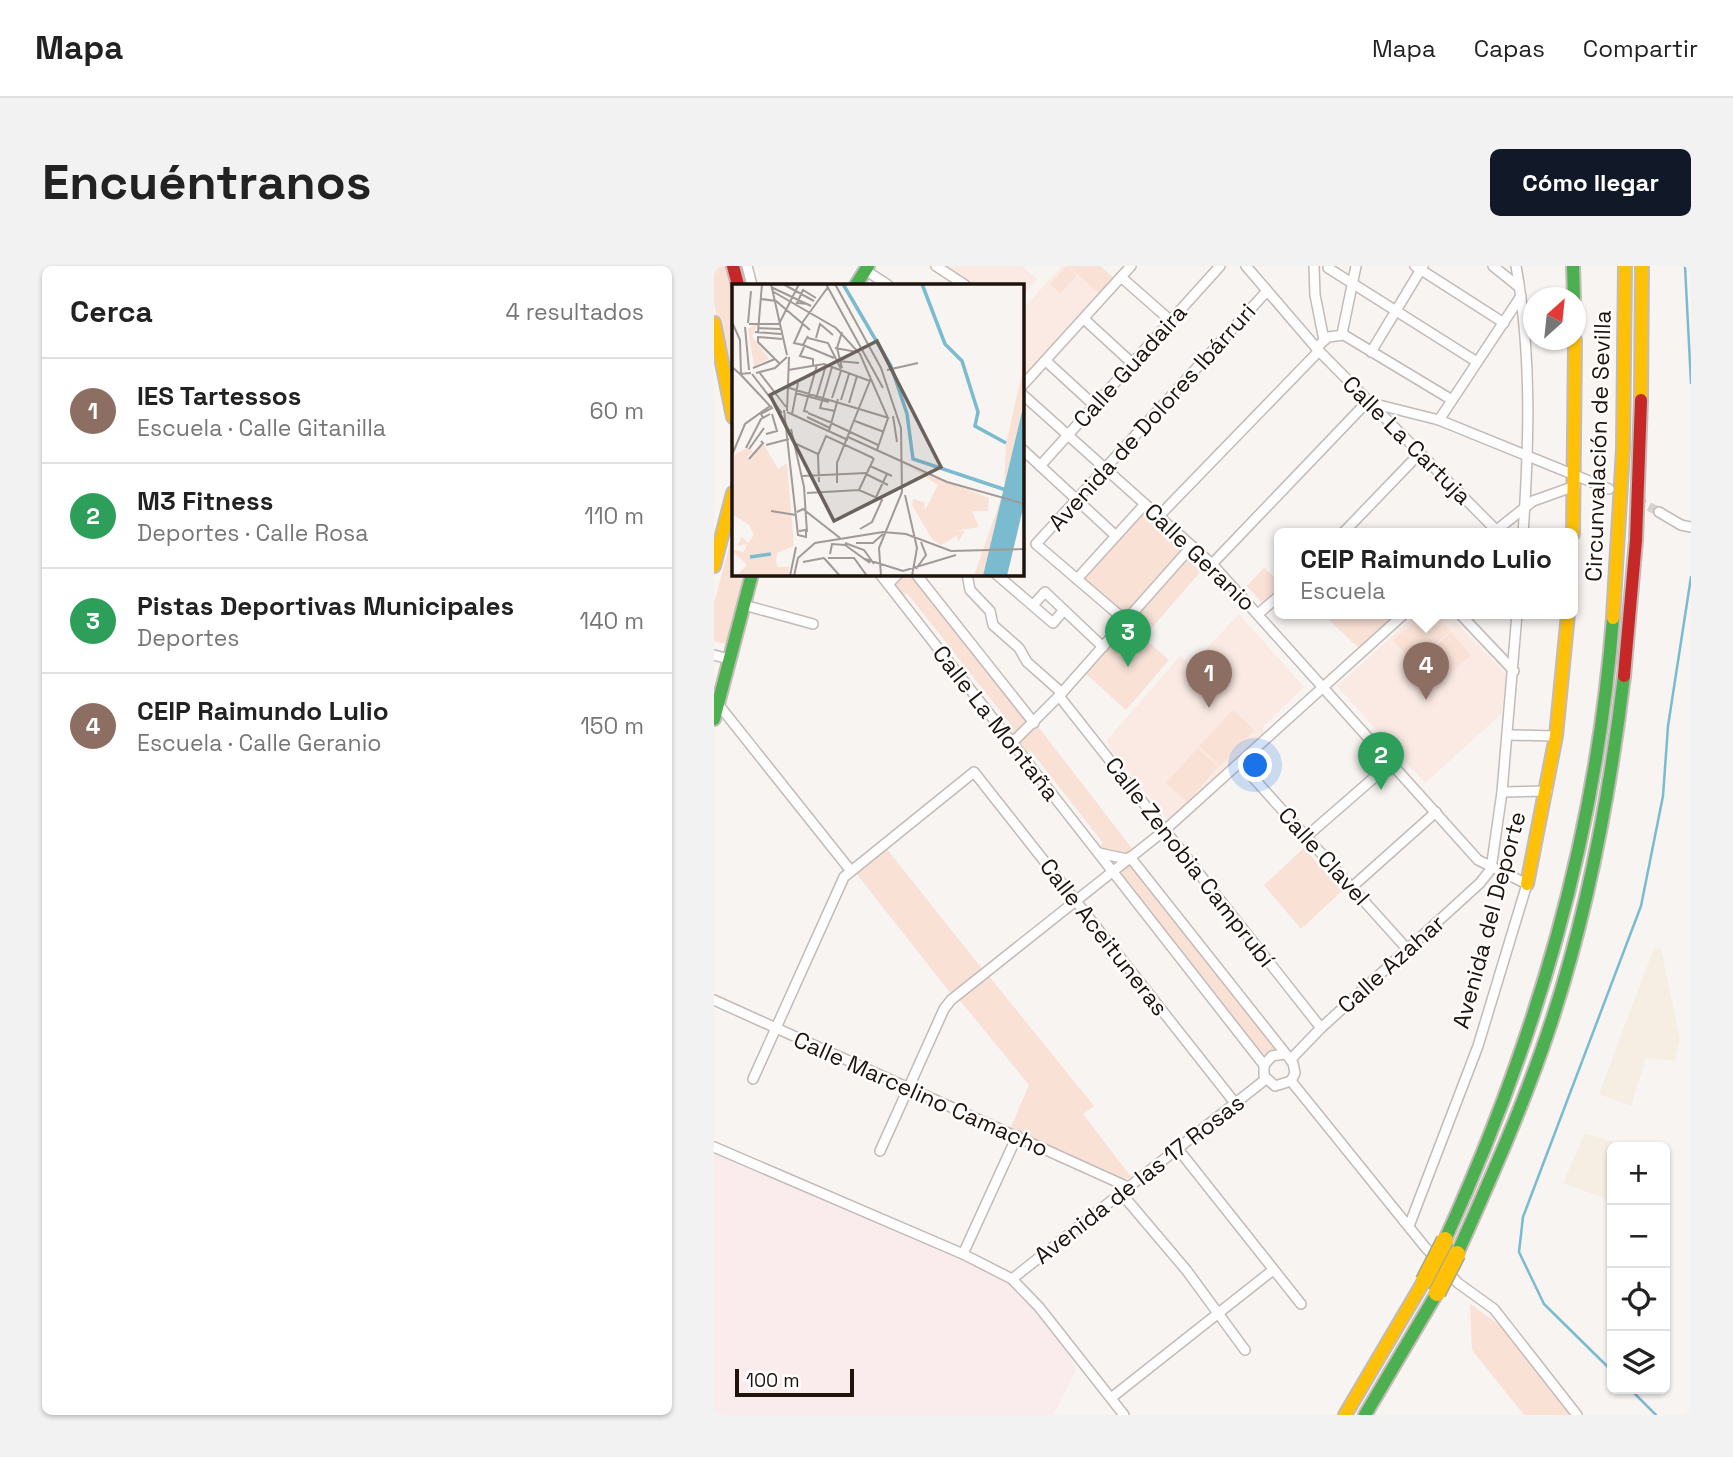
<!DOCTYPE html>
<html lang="es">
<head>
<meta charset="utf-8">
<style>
  body { margin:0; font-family:"Space Grotesk",sans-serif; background:#f2f2f2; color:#222 }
  .controls { position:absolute; right:21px; bottom:21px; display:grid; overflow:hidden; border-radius:10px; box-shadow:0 2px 5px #0004 }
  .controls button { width:63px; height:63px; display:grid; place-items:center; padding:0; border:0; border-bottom:2px solid #e0e0e0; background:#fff; color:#222; font:35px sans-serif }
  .compass { position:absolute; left:809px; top:21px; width:63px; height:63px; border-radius:50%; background:#fff; box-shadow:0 2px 5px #0004; rotate:27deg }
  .scale { position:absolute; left:21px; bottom:18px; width:119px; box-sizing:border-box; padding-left:7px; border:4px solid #1f130d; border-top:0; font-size:19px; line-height:24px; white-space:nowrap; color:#1f130d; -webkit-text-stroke:5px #fff; paint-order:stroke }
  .you { position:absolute; left:542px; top:500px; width:24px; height:24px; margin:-18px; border:5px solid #fff; border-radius:50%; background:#1a73e8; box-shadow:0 0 0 10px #1a73e833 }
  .badge { display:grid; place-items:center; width:46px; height:46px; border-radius:50%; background:#111827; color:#fff; font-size:23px; font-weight:700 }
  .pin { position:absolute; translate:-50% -58px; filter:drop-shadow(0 2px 4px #0008) }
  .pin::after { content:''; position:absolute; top:37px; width:24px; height:21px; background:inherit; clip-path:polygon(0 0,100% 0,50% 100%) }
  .popup { position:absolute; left:560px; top:262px; width:304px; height:91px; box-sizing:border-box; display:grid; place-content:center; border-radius:10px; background:#fff; filter:drop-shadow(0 2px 5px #0005); font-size:23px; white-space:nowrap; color:#767676 }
  .popup b { font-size:26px; color:#222 }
  .popup::after { content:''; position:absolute; left:50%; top:100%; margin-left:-14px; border:14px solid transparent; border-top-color:#fff }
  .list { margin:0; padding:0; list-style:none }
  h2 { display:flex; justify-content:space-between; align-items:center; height:91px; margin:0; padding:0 28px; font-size:30px }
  h2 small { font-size:23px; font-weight:400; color:#767676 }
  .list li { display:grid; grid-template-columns:46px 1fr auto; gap:21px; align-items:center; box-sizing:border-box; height:105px; padding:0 28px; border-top:2px solid #e0e0e0 }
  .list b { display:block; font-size:26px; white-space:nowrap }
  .list p { margin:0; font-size:23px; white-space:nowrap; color:#767676 }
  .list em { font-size:23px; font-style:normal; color:#767676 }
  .icon { flex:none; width:38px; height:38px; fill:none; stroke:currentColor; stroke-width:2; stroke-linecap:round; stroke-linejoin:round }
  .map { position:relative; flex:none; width:977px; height:1149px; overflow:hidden; border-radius:10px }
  header { display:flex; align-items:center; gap:42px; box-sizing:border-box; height:98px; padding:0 35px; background:#fff; border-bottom:2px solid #e0e0e0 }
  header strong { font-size:33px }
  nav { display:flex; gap:38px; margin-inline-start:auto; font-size:24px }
  .intro { display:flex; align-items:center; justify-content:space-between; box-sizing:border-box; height:168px; padding:0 42px }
  h1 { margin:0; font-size:49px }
  .button { padding:18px 32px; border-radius:10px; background:#111827; color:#fff; font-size:24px; font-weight:700 }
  main { display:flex; gap:42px; padding:0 42px }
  aside { flex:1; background:#fff; border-radius:10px; box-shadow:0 2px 5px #0004 }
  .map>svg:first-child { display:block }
</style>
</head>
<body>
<header>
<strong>Mapa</strong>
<nav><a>Mapa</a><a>Capas</a><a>Compartir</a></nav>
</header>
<div class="intro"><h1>Encuéntranos</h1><a class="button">Cómo llegar</a></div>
<main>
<aside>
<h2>Cerca<small>4 resultados</small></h2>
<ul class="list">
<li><span class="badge" style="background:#8d6e63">1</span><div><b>IES Tartessos</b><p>Escuela · Calle Gitanilla</p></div><em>60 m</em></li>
<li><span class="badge" style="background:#2e9e5b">2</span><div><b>M3 Fitness</b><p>Deportes · Calle Rosa</p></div><em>110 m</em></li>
<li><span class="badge" style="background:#2e9e5b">3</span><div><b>Pistas Deportivas Municipales</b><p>Deportes</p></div><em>140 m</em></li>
<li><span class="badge" style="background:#8d6e63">4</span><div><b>CEIP Raimundo Lulio</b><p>Escuela · Calle Geranio</p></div><em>150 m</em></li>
</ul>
</aside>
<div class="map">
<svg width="977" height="1149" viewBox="0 0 977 1149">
  <rect width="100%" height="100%" fill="#f7f4f2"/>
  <polygon fill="#faebed" points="0,887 284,1010 304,1025 356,1090 362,1104 339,1149 0,1149"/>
  <g fill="#f6eee2">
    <polygon points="940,682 947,683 966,773 961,795 932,792 917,840 885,828"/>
    <polygon points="871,867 915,881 898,881 898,935 849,917"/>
  </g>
  <g fill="#faeae3">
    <polygon points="227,0 308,0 323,13 308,30 308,19 255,19"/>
    <polygon points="348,0 387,0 401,13 308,115 308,44"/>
    <polygon points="525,348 590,421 548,462 552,466 454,554 395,481 393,474 466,390 477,399"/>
    <polygon points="703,348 734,348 792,408 788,447 711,517 623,420"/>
  </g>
  <g fill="#f9e1d6">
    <polygon points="0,0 15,0 19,20 19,124 0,38"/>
    <polygon points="353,0 363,9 346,27 336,18"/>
    <polygon points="355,0 386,0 400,13 386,28"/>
    <polygon points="431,244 472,280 410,349 370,313"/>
    <polygon points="19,266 19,308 30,308 12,378 0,375 0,337"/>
    <polygon points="474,294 487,305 436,364 422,351"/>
    <polygon points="550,302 565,315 565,323 549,338 533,320"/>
    <polygon points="185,308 199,308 318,457 300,471 292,465 297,459 193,327 188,331 179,316"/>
    <polygon points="619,348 686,348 647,384 614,353"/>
    <polygon points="709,348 721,348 736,365 699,397 679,374"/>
    <polygon points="415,359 455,394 412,444 372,408"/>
    <polygon points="737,366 757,389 720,421 700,398"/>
    <polygon points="519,444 540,464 506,500 485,480"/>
    <polygon points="322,458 420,585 414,589 390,586 384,581 389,577 317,485 312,488 303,476"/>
    <polygon points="484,482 504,501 473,536 452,517"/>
    <polygon points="172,582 269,704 238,729 142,607"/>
    <polygon points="590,582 628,625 587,663 550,619"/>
    <polygon points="416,595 565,784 556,786 548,794 400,607"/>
    <polygon points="274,709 380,840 369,848 418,912 406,913 296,863 315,819 244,732"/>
    <polygon points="756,1038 787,1060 858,1149 810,1149 758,1084"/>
  </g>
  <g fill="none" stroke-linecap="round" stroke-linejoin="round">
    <g stroke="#7abbd0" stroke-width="2.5">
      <polyline points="971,0 977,117"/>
      <polyline points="898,1105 830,1038 805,986 809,951 927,640 949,530 954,460 977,311"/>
      <polyline points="916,1123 942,1149"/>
    </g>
    <polyline stroke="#d7d2d0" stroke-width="9" stroke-dasharray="9 4.5" stroke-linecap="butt" points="923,234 945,246"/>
    <g stroke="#c3bbb8" stroke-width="12">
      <g id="street">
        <polyline points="33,0 38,19"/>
        <polyline points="222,0 251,19"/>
        <polyline points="532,0 605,85 782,264"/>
        <polyline points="600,0 601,29 610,74"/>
        <polyline points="701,0 790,57"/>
        <polyline points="779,0 805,21"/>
        <path d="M802,0C818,89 815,178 809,268"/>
        <polyline points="614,2 763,96"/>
        <polyline points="151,4 174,19"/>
        <polyline points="407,11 457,55"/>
        <polyline points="370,53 419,98"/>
        <polyline points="628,68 642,0"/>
        <polyline points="602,82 614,71 630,69 738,134"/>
        <polyline points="657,86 709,0"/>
        <polyline points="332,95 381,140"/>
        <polyline points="308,120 417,0"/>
        <polyline points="308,128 498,298 764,594 813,618 764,780 695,960"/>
        <polyline points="657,137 725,154 895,223"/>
        <polyline points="725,154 807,30"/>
        <polyline points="308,183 402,270"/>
        <polyline points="326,200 506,0"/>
        <polyline points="945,246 967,259 977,261"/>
        <polyline points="445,250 605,85"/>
        <polyline points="779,267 819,235 861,220"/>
        <polyline points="628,268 706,187"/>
        <polyline points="498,298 654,135"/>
        <polyline points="166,308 550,799"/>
        <polyline points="202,308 320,457"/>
        <polyline points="253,308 256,324 276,345 279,359 305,382 313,396 348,427"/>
        <polyline points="282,308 339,357 350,344"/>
        <polyline points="363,313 431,238"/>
        <polyline points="174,318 184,308"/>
        <polyline points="30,339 99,358"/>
        <polyline points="319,339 331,326 389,381"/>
        <polyline points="544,348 565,330"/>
        <polyline points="746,348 800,405"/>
        <polyline points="412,355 322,278 553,25"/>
        <polyline points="0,389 15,393"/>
        <polyline points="345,430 607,762"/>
        <polyline points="4,438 137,605"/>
        <polyline points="794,469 842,470"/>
        <polyline points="298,477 345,430 478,280"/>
        <polyline points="526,497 694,684"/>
        <polyline points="788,526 833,525"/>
        <polyline points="593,570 678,496"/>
        <polyline points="385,587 413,593"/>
        <polyline points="416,591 579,797 581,807 577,815 561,820 550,810 550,799 558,790 570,788"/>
        <polyline points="638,621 722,546"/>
        <polyline points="0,734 414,921"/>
        <polyline points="577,793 607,762 766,617 777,603 788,526 803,348"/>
        <polyline points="39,813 130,611 260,506 521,837"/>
        <polyline points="577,815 711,981 744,1017 780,1043 863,1149"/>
        <polyline points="0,881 249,988 298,1013 325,1041 410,1149"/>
        <polyline points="464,883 587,1038"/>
        <polyline points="166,885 230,743 237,734 451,564 690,348"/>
        <polyline points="407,927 473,1005 531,1084"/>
        <polyline points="249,988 303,870"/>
        <polyline points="298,1013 552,813"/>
        <polyline points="397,1132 559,1004"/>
      </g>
    </g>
    <g stroke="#c3bbb8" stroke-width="16">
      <g id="fast">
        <polyline points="859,0 860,32"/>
        <polyline points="142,19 154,0"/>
        <polyline points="0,453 38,308"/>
        <path d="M731,974C822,774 882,572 899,352"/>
        <path d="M743,988C777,912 811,836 837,757C874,645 896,527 910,410"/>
        <polyline points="651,1149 723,1027"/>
      </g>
    </g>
    <g stroke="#c3bbb8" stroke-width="16">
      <g id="slow">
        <polyline points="0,57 19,151"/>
        <polyline points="927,134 928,0"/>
        <polyline points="859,268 861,74"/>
        <polyline points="0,300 19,227"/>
        <polyline points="899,352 909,183 911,0"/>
        <polyline points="813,618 842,470 854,348"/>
        <polyline points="631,1149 710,1015"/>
      </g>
    </g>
    <g stroke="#c3bbb8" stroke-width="16">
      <g id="jam">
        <polyline points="19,0 24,19"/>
        <polyline points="910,410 922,274 927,134"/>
      </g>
    </g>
    <use href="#street" stroke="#fefdfd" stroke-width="9"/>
    <use href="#fast" stroke="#4caf50" stroke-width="12"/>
    <use href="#slow" stroke="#ffc107" stroke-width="12"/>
    <use href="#jam" stroke="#c62828" stroke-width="12"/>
    <g stroke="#a0a69a" stroke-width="19" stroke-linecap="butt">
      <g id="slow-bridge">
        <polyline points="710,1015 731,974"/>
        <polyline points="723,1027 743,988"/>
      </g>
    </g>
    <use href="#slow-bridge" stroke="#ffc107" stroke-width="16"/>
  </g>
  <g text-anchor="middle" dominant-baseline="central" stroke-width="5" stroke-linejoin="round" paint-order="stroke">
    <g font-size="23" fill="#1f130d" stroke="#fff">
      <text transform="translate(416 100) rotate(-48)">Calle Guadaira</text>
      <text transform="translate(438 151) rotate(-48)">Avenida de Dolores Ibárruri</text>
      <text transform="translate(693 174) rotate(45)">Calle La Cartuja</text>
      <text transform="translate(884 180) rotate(-88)">Circunvalación de Sevilla</text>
      <text transform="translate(486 291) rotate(44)">Calle Geranio</text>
      <text transform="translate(282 457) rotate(52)">Calle La Montaña</text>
      <text transform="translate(610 590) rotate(48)">Calle Clavel</text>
      <text transform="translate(476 596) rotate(52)">Calle Zenobia Camprubí</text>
      <text transform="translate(775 654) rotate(-75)">Avenida del Deporte</text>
      <text transform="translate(390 671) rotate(52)">Calle Aceituneras</text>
      <text transform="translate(677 698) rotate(-42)">Calle Azahar</text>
      <text transform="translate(207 828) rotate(24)">Calle Marcelino Camacho</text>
      <text transform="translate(425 913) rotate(-38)">Avenida de las 17 Rosas</text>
    </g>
  </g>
  <g transform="translate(18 18)">
    <rect width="292" height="292" fill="#f7f4f2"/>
    <path d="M26,39L20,52L37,75L22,82L16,45ZM292,81V119L272,206L251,292H242L272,206L274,160ZM31,159L46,185L55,179L62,262L45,269L44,278L46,283H57V292H4L15,281L0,266L12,268L15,260L5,262L10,253L16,259L22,251L17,241L0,230V172L15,164L21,167L15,173L18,176ZM178,183L257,214L256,227H240L247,243L223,247H233L226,258L225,252L209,261L200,255L180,221L181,215L192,218L193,226L206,201Z" fill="#f9e1d6"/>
    <path d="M292,119V220L275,292H251Z" fill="#7abbd0"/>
    <path fill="none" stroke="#7abbd0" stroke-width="3.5" d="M111,0L159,82L175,130L181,175L274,206M190,0L213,60L230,77L246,128L243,142L274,159M18,273L39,270"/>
    <path fill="none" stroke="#a19a96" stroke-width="2" d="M39,0L55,71M51,0L82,17M94,0L151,104M103,0L149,84L169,144L170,208L147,264L149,292M39,3L79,22M40,7L104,44L128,70L156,134L145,166M29,15L44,17L78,46M76,20L65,19L71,6L84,14M0,38L8,56L9,91L40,124L29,130L31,134M16,39L19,7M70,39L96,3M71,39L62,59L71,61L76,52M17,40H47L67,0M13,43L17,86M26,44L48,45M23,48L49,50M26,48L30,0M110,48L105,64L110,84M76,54L96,59L109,85M84,54L88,40L101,51M71,61L102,74M72,63L68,72L81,75V81M103,64L125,68M106,77L127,79M48,80L26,58V53L50,55M0,83L8,90L19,89M100,83L88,124L103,127M21,84L43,75M56,86L92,80L138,97M155,86L186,79M27,88L54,123M24,89L43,84L55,73M20,90L50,129M54,103L157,134M63,109L97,118M100,114L109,87M84,115L94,81M109,116L117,90M117,119L125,92M52,126L66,251L74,253V246L67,247M55,127L57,73M55,128L116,156M76,128L72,127L85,81M76,129L100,139M60,130L66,99M161,132L165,158M75,133L98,144M123,137L152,148M99,139L146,161M59,145L72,203L75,248M97,147L106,115M34,150L45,147L40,130M116,153L215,198L293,220M62,159L86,170M34,161L57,155M14,164L29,135L38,130M17,165L32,144M0,171L13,140L38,122M17,175L31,159L29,157M138,182L160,192M134,190L156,201M70,192L134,189M87,198L86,171L94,152L141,174M105,199V179L139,94M0,202V228M127,206L142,174M75,209L127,206L150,216L140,238L128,245M173,211L185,264L180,292M144,213L155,190M39,227L64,231M65,228L71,225L108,254M113,259L132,266L142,280M124,259H141L151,250M98,270L100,260L113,261L138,279M92,274L108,292M96,274H122L135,292M133,275L171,287L224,271M71,278L92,274M184,285L194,271L189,258M58,292L64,263M62,292L66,274L83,259L151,248L174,250L219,267L293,265"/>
    <path fill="#6b625d" fill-opacity="0.15" stroke="#6b625d" stroke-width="3.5" d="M145,57L209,183L102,237L38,111Z"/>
    <rect width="292" height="292" fill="none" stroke="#1f130d" stroke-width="3.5"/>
  </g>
</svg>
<div class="controls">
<button>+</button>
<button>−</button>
<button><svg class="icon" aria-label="locate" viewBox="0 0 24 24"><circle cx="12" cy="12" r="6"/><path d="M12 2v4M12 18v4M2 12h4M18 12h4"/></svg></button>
<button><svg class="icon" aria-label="layers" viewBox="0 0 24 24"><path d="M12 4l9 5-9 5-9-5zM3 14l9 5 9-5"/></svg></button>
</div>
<svg class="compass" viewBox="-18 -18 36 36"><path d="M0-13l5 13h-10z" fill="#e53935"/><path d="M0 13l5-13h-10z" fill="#767676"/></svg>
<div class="scale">100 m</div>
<div class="you"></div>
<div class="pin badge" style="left:495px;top:442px;background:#8d6e63">1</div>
<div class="pin badge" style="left:667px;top:524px;background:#2e9e5b">2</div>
<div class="pin badge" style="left:414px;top:401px;background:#2e9e5b">3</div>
<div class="pin badge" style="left:712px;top:434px;background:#8d6e63">4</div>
<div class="popup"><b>CEIP Raimundo Lulio</b>Escuela</div>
</div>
</main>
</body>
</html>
